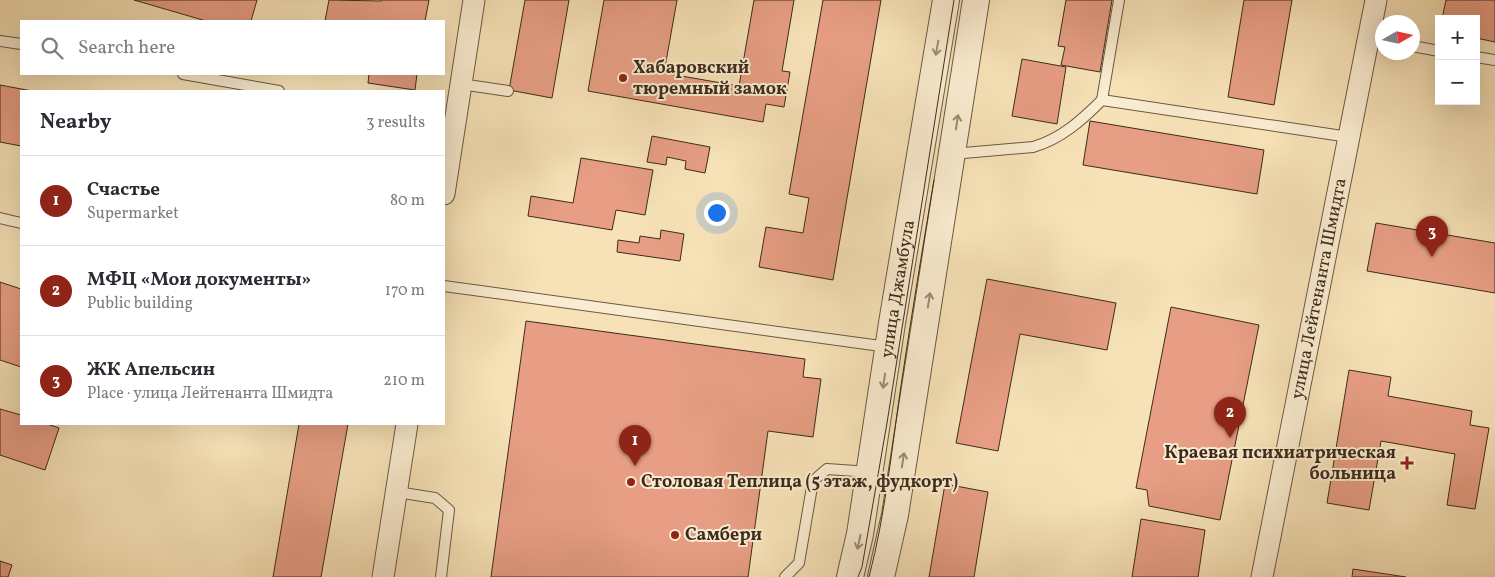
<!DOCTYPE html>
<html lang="en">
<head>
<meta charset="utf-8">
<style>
  body { margin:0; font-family:Vollkorn,serif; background:#f7f7f7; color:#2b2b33 }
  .controls { position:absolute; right:15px; top:15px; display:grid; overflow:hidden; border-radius:0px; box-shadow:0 5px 20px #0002 }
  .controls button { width:45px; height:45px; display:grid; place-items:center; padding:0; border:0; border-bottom:1px solid #e1e1e2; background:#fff; color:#2b2b33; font:25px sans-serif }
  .compass { position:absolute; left:1375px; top:15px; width:45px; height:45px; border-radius:50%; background:#fff; box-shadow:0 5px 20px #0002; rotate:81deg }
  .you { position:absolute; left:716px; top:212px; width:18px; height:18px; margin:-12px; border:4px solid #fff; border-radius:50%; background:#1a73e8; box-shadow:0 0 0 8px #1a73e833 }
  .badge { display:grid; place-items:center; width:32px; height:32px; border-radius:50%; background:#8f2418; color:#fff; font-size:16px; font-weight:700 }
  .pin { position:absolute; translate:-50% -41px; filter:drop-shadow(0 1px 2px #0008) }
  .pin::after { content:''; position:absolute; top:26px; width:18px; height:15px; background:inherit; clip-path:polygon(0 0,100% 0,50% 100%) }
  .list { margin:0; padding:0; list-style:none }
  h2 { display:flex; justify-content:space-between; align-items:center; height:65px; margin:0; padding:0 20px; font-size:21px }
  h2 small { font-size:16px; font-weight:400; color:#7c7c81 }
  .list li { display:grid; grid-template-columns:32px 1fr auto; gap:15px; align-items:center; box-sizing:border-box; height:90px; padding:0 20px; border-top:1px solid #e1e1e2 }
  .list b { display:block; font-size:19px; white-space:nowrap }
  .list p { margin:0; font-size:16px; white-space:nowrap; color:#7c7c81 }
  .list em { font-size:16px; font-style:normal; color:#7c7c81 }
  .icon { flex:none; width:28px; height:28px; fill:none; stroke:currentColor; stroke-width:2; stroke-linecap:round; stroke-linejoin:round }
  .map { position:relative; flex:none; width:1495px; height:577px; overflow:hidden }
  .search { position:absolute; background:#fff; box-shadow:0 5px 20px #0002; left:20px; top:20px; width:425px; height:55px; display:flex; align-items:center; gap:12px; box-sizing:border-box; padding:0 18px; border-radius:0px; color:#7c7c81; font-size:19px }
  .panel { position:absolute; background:#fff; box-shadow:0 5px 20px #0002; left:20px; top:90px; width:425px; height:335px; border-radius:0px }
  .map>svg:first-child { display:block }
</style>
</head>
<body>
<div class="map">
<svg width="1495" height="577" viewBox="0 0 1495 577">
  <rect width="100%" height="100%" fill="#f7e2b7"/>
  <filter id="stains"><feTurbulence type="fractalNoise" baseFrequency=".004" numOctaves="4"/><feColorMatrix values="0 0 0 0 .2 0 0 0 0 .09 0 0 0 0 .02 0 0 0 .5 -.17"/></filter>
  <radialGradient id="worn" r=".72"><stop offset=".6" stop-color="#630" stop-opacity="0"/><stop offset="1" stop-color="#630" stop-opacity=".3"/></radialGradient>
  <g fill="#e79e84" stroke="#3c2b1c">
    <polygon points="134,0 257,0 251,21 206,21"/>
    <polygon points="329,0 381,1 381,0 429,0 425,21 325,21"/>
    <polygon points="525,0 569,0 552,98 509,90"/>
    <polygon points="604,0 677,0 664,73 739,86 754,0 794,0 782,71 790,72 784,107 766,104 763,122 588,91"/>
    <polygon points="823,0 881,0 833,280 759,267 766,227 803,233 809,198 789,194"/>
    <polygon points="1066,0 1112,0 1100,72 1061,65 1065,47 1058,46"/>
    <polygon points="1244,0 1292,0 1274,105 1228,97"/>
    <polygon points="1446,0 1495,0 1495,42 1476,38 1476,19 1442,19"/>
    <polygon points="1022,59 1066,67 1057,124 1012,116"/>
    <polygon points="369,74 417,74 415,90 368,83"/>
    <polygon points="0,85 32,91 21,91 21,146 0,142"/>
    <polygon points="1090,121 1264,150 1257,194 1083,165"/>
    <polygon points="652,136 710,147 705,173 685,169 686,161 667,157 666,165 647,162"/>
    <polygon points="581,158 653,170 645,215 616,210 612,230 528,216 531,196 573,203"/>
    <polygon points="1376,223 1495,243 1495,293 1367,271"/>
    <polygon points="661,230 684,234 680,261 617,252 618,240 639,243 640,236 660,239"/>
    <polygon points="987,279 1116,303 1107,350 1020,334 998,451 956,443"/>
    <polygon points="0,282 21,289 21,367 0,360"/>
    <polygon points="1171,307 1259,325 1220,520 1149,506 1147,490 1136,488"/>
    <polygon points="526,321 805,359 803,377 821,379 813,437 768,431 748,577 491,577"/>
    <polygon points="1349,370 1391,377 1388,396 1472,411 1470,425 1489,428 1475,509 1447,505 1455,454 1381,441 1369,510 1327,503"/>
    <polygon points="0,409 21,415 21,424 47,424 59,428 45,470 0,455"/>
    <polygon points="299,424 348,424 321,577 273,577"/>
    <polygon points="945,484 988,492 974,577 929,577"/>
    <polygon points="1141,519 1205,530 1198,577 1132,577"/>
    <polygon points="0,561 12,565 8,577 0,577"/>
    <polygon points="1353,569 1406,577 1352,577"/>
  </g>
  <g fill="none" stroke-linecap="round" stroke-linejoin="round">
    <g stroke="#6b5943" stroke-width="12">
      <g id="service">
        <polyline points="0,41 21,44"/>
        <polyline points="1412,46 1439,51"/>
        <polyline points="1476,57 1495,60"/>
        <polyline points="183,74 279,91"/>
        <polyline points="461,84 508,91"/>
        <polyline points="1102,100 1119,0"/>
        <path d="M952,154L1033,147C1061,139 1082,120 1102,100L1349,137"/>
        <polyline points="0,218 21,223"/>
        <polyline points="444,286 888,347"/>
        <polyline points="397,492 435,498 449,510 441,577"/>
        <polyline points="785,577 799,563 813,481 827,469 870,472"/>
      </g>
    </g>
    <g stroke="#6b5943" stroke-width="23">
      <g id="minor">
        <polyline points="444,194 474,0"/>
        <polyline points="383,577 407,424"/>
        <path id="s1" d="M1262,577L1376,0"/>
      </g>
    </g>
    <g stroke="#6b5943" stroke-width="28">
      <g id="tertiary">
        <path id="s2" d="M850,577L860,534L892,323L946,0"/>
        <polyline points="881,577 895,515 976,0"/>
      </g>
    </g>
    <use href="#service" stroke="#faecd0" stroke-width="10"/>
    <use href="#minor" stroke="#faecd0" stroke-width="21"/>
    <use href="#tertiary" stroke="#faecd0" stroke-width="26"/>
    <g stroke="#3c2b1c" stroke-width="1">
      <polyline points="858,577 862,567 887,423 954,0"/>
      <path d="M869,577C886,512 892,445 902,379C912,312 923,246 934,180"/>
    </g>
  </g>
  <defs><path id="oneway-shaft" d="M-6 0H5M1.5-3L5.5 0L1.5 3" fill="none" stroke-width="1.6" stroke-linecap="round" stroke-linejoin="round" transform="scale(1.25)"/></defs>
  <g stroke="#9b8c76">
    <use href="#oneway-shaft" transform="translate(937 48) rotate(100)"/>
    <use href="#oneway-shaft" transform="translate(957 122) rotate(-81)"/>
    <use href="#oneway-shaft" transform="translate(929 300) rotate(-81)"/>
    <use href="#oneway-shaft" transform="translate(884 381) rotate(98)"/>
    <use href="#oneway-shaft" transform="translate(903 460) rotate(-81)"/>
    <use href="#oneway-shaft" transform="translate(859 542) rotate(102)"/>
  </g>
  <g fill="#8f2418" stroke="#faecd0" stroke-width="2">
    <circle cx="623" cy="78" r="5"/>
    <path d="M1404.5 455.5h5v5h5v5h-5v5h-5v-5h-5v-5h5z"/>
    <circle cx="631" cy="482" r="5"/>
    <circle cx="675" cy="535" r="5"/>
  </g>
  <g text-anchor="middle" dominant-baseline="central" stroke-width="4" stroke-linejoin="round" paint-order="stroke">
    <g font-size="18" font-weight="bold" fill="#3c2b1c" stroke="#faecd0" text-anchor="start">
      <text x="633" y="68">Хабаровский<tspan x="633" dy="21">тюремный замок</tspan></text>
      <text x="1396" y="453" text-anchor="end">Краевая психиатрическая<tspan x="1396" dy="21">больница</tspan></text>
      <text x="641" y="482">Столовая Теплица (5 этаж, фудкорт)</text>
      <text x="685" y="535">Самбери</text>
    </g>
    <g font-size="18" fill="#3c2b1c" stroke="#faecd0">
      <text stroke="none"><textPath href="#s2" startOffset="292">улица Джамбула</textPath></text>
      <text stroke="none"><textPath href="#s1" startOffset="294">улица Лейтенанта Шмидта</textPath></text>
    </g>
  </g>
  <rect width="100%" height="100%" filter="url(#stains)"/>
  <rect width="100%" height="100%" fill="url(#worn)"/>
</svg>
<div class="controls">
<button>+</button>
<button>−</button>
</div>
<svg class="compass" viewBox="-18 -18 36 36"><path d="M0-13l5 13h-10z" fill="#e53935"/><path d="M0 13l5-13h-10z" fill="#7c7c81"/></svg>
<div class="you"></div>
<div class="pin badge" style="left:635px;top:466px">1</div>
<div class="pin badge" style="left:1230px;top:438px">2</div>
<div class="pin badge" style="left:1432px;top:257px">3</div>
<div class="search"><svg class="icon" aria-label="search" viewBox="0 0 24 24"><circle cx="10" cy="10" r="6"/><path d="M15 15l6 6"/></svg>Search here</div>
<section class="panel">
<h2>Nearby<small>3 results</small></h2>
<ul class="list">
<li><span class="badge">1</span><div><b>Счастье</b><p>Supermarket</p></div><em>80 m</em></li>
<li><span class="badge">2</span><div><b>МФЦ «Мои документы»</b><p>Public building</p></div><em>170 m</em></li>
<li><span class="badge">3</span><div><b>ЖК Апельсин</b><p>Place · улица Лейтенанта Шмидта</p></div><em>210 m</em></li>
</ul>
</section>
</div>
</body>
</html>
